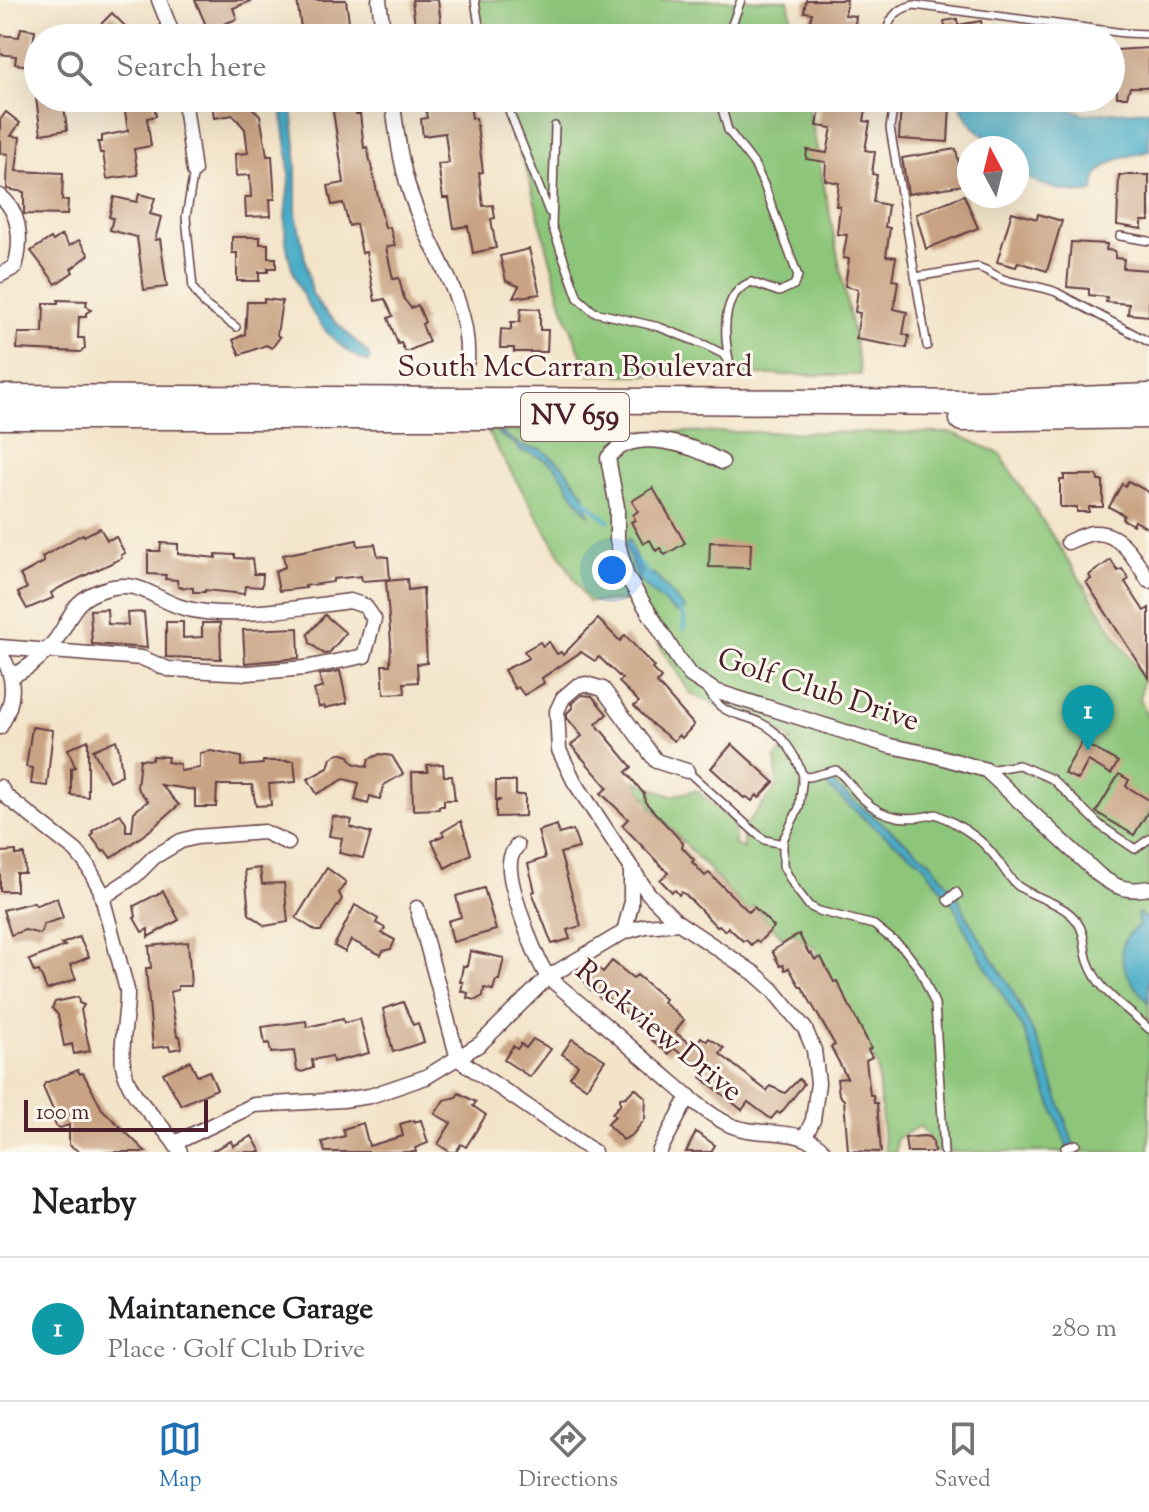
<!DOCTYPE html>
<html lang="en">
<head>
<meta charset="utf-8">
<style>
  body { margin:0; font-family:"Sorts Mill Goudy",serif; background:#f6f6f6; color:#202124 }
  .compass { position:absolute; left:957px; top:136px; width:72px; height:72px; border-radius:50%; background:#fff; box-shadow:0 8px 32px #0002; rotate:353deg }
  .scale { position:absolute; left:24px; bottom:20px; width:184px; box-sizing:border-box; padding-left:8px; border:4px solid #4a1f2b; border-top:0; font-size:22px; line-height:28px; white-space:nowrap; color:#4a1f2b; -webkit-text-stroke:6px #fbf7ec; paint-order:stroke }
  .you { position:absolute; left:612px; top:570px; width:28px; height:28px; margin:-20px; border:6px solid #fff; border-radius:50%; background:#1a73e8; box-shadow:0 0 0 12px #1a73e833 }
  .badge { display:grid; place-items:center; width:52px; height:52px; border-radius:50%; background:#1f6fb2; color:#fff; font-size:26px; font-weight:700 }
  .pin { position:absolute; translate:-50% -66px; filter:drop-shadow(0 2px 4px #0008) }
  .pin::after { content:''; position:absolute; top:42px; width:28px; height:24px; background:inherit; clip-path:polygon(0 0,100% 0,50% 100%) }
  .list { margin:0; padding:0; list-style:none }
  h2 { display:flex; justify-content:space-between; align-items:center; height:104px; margin:0; padding:0 32px; font-size:34px }
  h2 small { font-size:26px; font-weight:400; color:#757577 }
  .list li { display:grid; grid-template-columns:52px 1fr auto; gap:24px; align-items:center; box-sizing:border-box; height:144px; padding:0 32px; border-top:2px solid #e0e0e0 }
  .list b { display:block; font-size:30px; white-space:nowrap }
  .list p { margin:0; font-size:26px; white-space:nowrap; color:#757577 }
  .list em { font-size:26px; font-style:normal; color:#757577 }
  .icon { flex:none; width:44px; height:44px; fill:none; stroke:currentColor; stroke-width:2; stroke-linecap:round; stroke-linejoin:round }
  .map { position:relative; flex:none; width:1149px; height:1152px; overflow:hidden }
  .search { position:absolute; background:#fff; box-shadow:0 8px 32px #0002; left:24px; right:24px; top:24px; height:88px; display:flex; align-items:center; gap:20px; box-sizing:border-box; padding:0 28px; border-radius:44px; color:#757577; font-size:30px }
  .sheet { height:248px; background:#fff }
  nav { display:flex; justify-content:space-around; align-items:center; box-sizing:border-box; height:112px; border-top:2px solid #e0e0e0; background:#fff; font-size:22px; color:#757577 }
  nav a { display:grid; justify-items:center; gap:4px }
  nav .on { color:#1f6fb2 }
  .map>svg:first-child { display:block }
</style>
</head>
<body>
<div class="map">
<svg width="1149" height="1152" viewBox="0 0 1149 1152">
  <rect width="100%" height="100%" fill="#fbf7ec"/>
  <filter id="ink" filterUnits="userSpaceOnUse"><feTurbulence type="fractalNoise" baseFrequency=".0125" numOctaves="2"/><feDisplacementMap in="SourceGraphic" scale="16" xChannelSelector="R" yChannelSelector="G"/><feConvolveMatrix kernelMatrix="1 2 1 2 8 2 1 2 1" color-interpolation-filters="sRGB"/></filter>
  <filter id="wash" filterUnits="userSpaceOnUse"><feTurbulence type="fractalNoise" baseFrequency=".006" numOctaves="4" result="noise"/><feDisplacementMap in="SourceGraphic" scale="32" xChannelSelector="R" yChannelSelector="G"/><feGaussianBlur stdDeviation="1.8" result="paint"/><feColorMatrix in="noise" values="0 0 0 0 0 0 0 0 0 0 0 0 0 0 0 0 0 1.4 0 .05"/><feComposite in="paint" operator="in"/></filter>
  <g filter="url(#wash)">
    <rect width="100%" height="100%" fill="#f3e4c9"/>
    <g fill="#8dc67a" stroke="#6c7252" stroke-width="2">
      <polygon points="472,0 788,0 795,38 477,38"/>
      <polygon points="499,98 807,98 861,375 589,375 563,307 527,172"/>
      <polygon points="487,431 954,433 1000,454 1143,678 1140,698 1149,721 1149,1152 933,1152 931,1141 920,1126 896,1139 896,1152 885,1152 877,1066 825,975 815,948 793,933 783,938 754,906 747,911 652,808 636,781 671,796 696,790 734,824 735,845 744,849 742,829 777,787 776,757 792,740 769,725 733,713 691,694 631,601 588,602"/>
    </g>
    <g fill="#47acc7" stroke="#486679" stroke-width="2">
      <path d="M279,98H291L296,146V214L312,293L321,308L367,352L370,359L368,362C318,342 284,274 285,221C285,205 290,188 289,172C288,147 283,122 279,98Z"/>
      <path d="M956,98H1037L1085,114L1149,110V151C1132,155 1111,158 1099,173C1095,177 1095,186 1093,192C1068,195 1038,186 1017,171V148H997L969,122Z"/>
      <path d="M498,430L523,447L541,449L562,465L584,494L589,515C561,486 568,460 520,451L517,446L498,434Z"/>
      <polygon points="629,539 641,572 654,574 685,609 676,613 640,582 625,544"/>
      <polygon points="830,775 834,785 840,790 931,862 959,899 968,919 1010,986 1043,1053 1076,1152 1069,1152 1024,1031 971,941 953,904 921,862 875,828 821,781"/>
      <path d="M1140,913L1143,918L1149,917V1003C1127,980 1106,948 1139,925L1137,914Z"/>
    </g>
    <g fill="none" stroke-linecap="round" stroke-linejoin="round">
      <g stroke="#47acc7" stroke-width="4">
        <polyline points="583,499 608,521"/>
        <polyline points="637,561 650,575"/>
        <polyline points="679,609 684,618 684,629"/>
      </g>
    </g>
    <g id="blocks">
      <g fill="#c9a383">
        <polygon points="195,0 251,0 251,1 233,8 237,19 208,30"/>
        <polygon points="297,0 346,0 350,28 302,35"/>
        <polygon points="412,0 438,0 442,30 416,34"/>
        <polygon points="806,0 847,0 845,15 856,16 853,38 815,38 818,23 810,22 812,13 804,12"/>
        <polygon points="112,13 132,33 125,38 95,38 101,32 97,28"/>
        <polygon points="957,19 958,25 981,21 984,38 947,38 944,21"/>
        <polygon points="21,28 35,30 30,66 15,64 16,56 0,54 0,35 19,37"/>
        <polygon points="1149,48 1149,87 1130,87 1127,97 1117,97 1116,50"/>
        <polygon points="36,98 63,98 67,130 41,134"/>
        <polygon points="123,98 153,98 156,116 147,118 151,146 134,149 138,175 107,179 103,153 100,153 98,142 102,142 102,136 128,131"/>
        <polygon points="241,98 260,115 267,156 272,156 275,199 270,199 271,216 246,217 245,197 251,197 250,175 236,176 235,154 248,153 245,129 233,115 214,118 212,100"/>
        <polygon points="331,98 351,98 356,114 360,114 364,148 367,147 385,228 390,227 395,246 386,247 393,279 399,278 404,299 411,308 418,305 425,322 422,324 429,342 408,351 405,351 401,343 398,344 388,318 393,316 385,299 375,301 366,252 362,253 356,224 349,226 343,203 332,205 328,186 344,183"/>
        <polygon points="424,98 469,98 472,118 476,118 483,172 479,173 483,206 493,205 495,218 491,219 496,248 473,253 468,226 454,228 449,198 443,198 438,164 449,163 445,133 423,136 421,119 427,118"/>
        <polygon points="816,98 868,98 864,121 870,122 865,150 875,152 872,174 877,175 873,202 888,205 885,227 890,228 886,256 896,257 892,280 898,281 894,309 907,312 903,334 909,336 907,348 856,339 860,313 855,312 858,289 845,286 849,259 843,258 847,235 837,234 840,206 836,206 839,183 825,180 826,162 806,159 807,150 827,153 832,128 817,126 820,109 814,108"/>
        <polygon points="901,103 950,105 948,142 899,139"/>
        <polygon points="6,112 20,123 11,136 20,137 16,171 63,173 62,200 68,200 67,215 24,214 24,192 7,189 8,154 0,153 0,120"/>
        <polygon points="956,149 963,185 908,194 902,158"/>
        <polygon points="1119,175 1149,175 1149,221 1142,221 1142,229 1117,225"/>
        <polygon points="139,194 155,198 150,214 161,217 155,240 160,239 167,287 144,290 137,237 110,230 113,218 109,217 114,197 137,202"/>
        <polygon points="964,195 978,228 926,249 916,214"/>
        <polygon points="1012,212 1037,219 1038,214 1062,221 1047,271 1018,262 1016,267 997,262"/>
        <polygon points="62,235 69,246 79,240 89,255 71,269 73,272 56,284 31,251 51,238 53,241"/>
        <polygon points="232,237 260,237 260,244 268,244 268,258 276,258 276,268 268,268 268,272 259,272 259,281 237,281 237,253 232,253"/>
        <polygon points="1071,242 1107,244 1106,250 1115,251 1115,258 1124,259 1123,268 1149,270 1149,316 1128,314 1129,304 1106,302 1107,297 1089,295 1089,289 1067,287"/>
        <polygon points="529,249 540,294 513,298 519,286 506,281 500,256"/>
        <polygon points="264,299 282,301 277,335 280,337 272,348 266,345 240,355 233,340 245,334 247,302 264,302"/>
        <polygon points="58,300 87,301 86,305 91,310 86,313 86,317 79,317 78,338 84,338 85,348 81,352 17,349 18,333 43,333 44,303 58,303"/>
        <polygon points="521,308 540,309 540,330 548,330 547,352 514,352 514,348 500,348 501,329 511,330 511,322 520,322"/>
        <polygon points="1064,475 1097,475 1098,481 1103,481 1103,507 1089,507 1089,512 1077,512 1077,507 1060,507 1060,480 1064,480"/>
        <polygon points="1128,481 1149,492 1149,529 1135,521 1133,525 1122,519 1124,515 1109,507 1122,484 1125,486"/>
        <polygon points="653,488 685,543 665,555 660,548 656,551 650,540 643,544 631,522 635,520 633,515 638,511 632,501"/>
        <polygon points="100,528 107,540 116,537 125,553 121,555 122,558 61,587 51,593 53,598 27,609 18,593 27,588 20,575 44,562 42,557 83,534 84,536"/>
        <polygon points="357,540 358,546 375,544 378,556 388,557 390,579 362,581 361,576 333,579 333,582 305,586 306,588 279,591 275,571 285,567 283,555"/>
        <polygon points="710,542 751,543 750,568 709,567"/>
        <polygon points="161,543 178,544 178,554 216,558 216,554 235,555 235,558 252,559 254,574 263,574 262,587 245,586 244,594 205,590 205,592 193,592 193,588 178,587 177,580 165,579 166,575 148,574 148,551 160,551"/>
        <polygon points="1111,560 1118,571 1122,569 1129,579 1125,582 1144,611 1149,608 1149,679 1086,582 1091,579 1089,575"/>
        <polygon points="407,579 408,590 423,588 427,663 417,664 418,682 404,683 405,693 384,694 382,665 390,665 391,643 386,581"/>
        <polygon points="107,609 108,624 128,625 127,613 144,612 147,648 92,644 90,610"/>
        <polygon points="325,615 346,633 329,653 324,654 310,643 308,634"/>
        <polygon points="598,619 620,641 625,635 654,667 652,669 661,678 657,683 694,725 682,738 679,735 674,741 654,726 634,706 639,702 619,682 622,679 599,657 595,661 581,652 542,678 544,683 524,695 518,687 515,689 504,670 529,658 524,651 540,642 543,646 549,642 557,654 561,652 563,655"/>
        <polygon points="166,622 183,622 183,638 202,637 202,623 220,623 221,659 166,657"/>
        <polygon points="298,628 299,658 245,663 243,630"/>
        <polygon points="340,671 347,703 325,708 324,706 319,707 314,690 323,687 319,675"/>
        <polygon points="582,695 592,696 607,714 596,724 632,767 626,772 644,794 645,802 683,843 682,847 694,860 692,862 705,876 709,873 749,912 754,907 774,927 759,942 756,940 751,945 746,940 743,941 728,927 725,931 720,926 717,927 686,895 681,892 679,895 675,890 672,892 660,880 668,873 622,825 628,819 601,793 608,788 571,745 582,736 567,718 567,713 573,707 571,704"/>
        <polygon points="32,727 53,730 47,786 31,784 33,768 26,767"/>
        <polygon points="88,740 88,797 71,795 71,768 75,767 68,749"/>
        <polygon points="116,740 119,750 122,775 109,781 93,750"/>
        <polygon points="1082,742 1118,762 1111,774 1088,761 1078,780 1064,773"/>
        <polygon points="732,744 774,782 759,798 757,795 752,801 747,797 744,798 711,768"/>
        <polygon points="211,751 241,757 241,766 263,764 263,761 294,761 296,782 269,784 271,805 256,806 252,785 217,785 216,807 195,807 195,790 161,785 179,805 149,831 111,858 105,850 103,852 91,836 94,834 92,831 120,814 126,822 126,831 132,831 134,812 148,801 137,788 140,759 152,760 153,756 168,757 167,762 180,764 180,771 200,768 200,753"/>
        <polygon points="339,753 349,756 353,763 367,767 369,759 380,754 392,756 403,774 384,785 380,799 370,796 368,804 355,800 359,783 344,779 317,794 308,779 328,768 331,758"/>
        <polygon points="443,764 444,776 452,776 455,800 444,800 444,806 439,806 439,809 413,810 412,772 428,772 427,765"/>
        <polygon points="1119,774 1129,780 1126,786 1149,800 1149,810 1134,835 1096,812"/>
        <polygon points="496,781 516,781 516,795 525,795 525,816 496,817 496,802 501,800 496,800"/>
        <polygon points="333,816 352,820 350,827 371,833 363,858 339,853 342,838 329,836"/>
        <polygon points="461,821 471,854 445,868 432,841 444,835 442,832"/>
        <polygon points="557,825 559,834 573,830 579,848 560,853 581,926 567,930 570,939 552,944 532,892 535,891 528,864 545,858 538,831"/>
        <polygon points="16,851 16,855 24,854 25,873 16,873 16,891 0,891 0,852"/>
        <polygon points="260,868 262,884 284,883 288,922 265,926 249,914 245,870"/>
        <polygon points="327,868 346,882 339,893 342,899 321,931 316,931 296,918"/>
        <polygon points="484,888 496,930 453,942 448,921 461,917 456,896"/>
        <polygon points="163,891 179,920 148,937 148,929 142,932 134,918 136,917 134,906"/>
        <polygon points="57,898 63,918 44,924 40,934 25,930 11,935 3,910 34,902 36,905"/>
        <polygon points="355,905 378,919 376,923 385,928 382,933 395,940 391,949 383,951 381,955 351,940 345,952 334,946"/>
        <polygon points="799,934 809,954 811,953 815,960 821,957 834,982 837,981 871,1048 868,1050 872,1057 866,1060 870,1095 873,1095 874,1103 877,1103 881,1152 848,1151 844,1100 839,1095 837,1079 847,1078 831,1047 835,1045 802,987 800,987 789,968 785,970 783,965 780,966 772,951"/>
        <polygon points="79,937 89,957 70,965 76,979 47,990 39,971 34,972 29,960 65,946 61,944"/>
        <polygon points="188,942 191,986 178,986 178,990 170,992 177,1036 180,1036 182,1048 170,1050 169,1046 153,1048 146,968 151,968 149,946"/>
        <polygon points="470,951 504,958 499,980 496,980 493,990 484,988 483,996 476,1000 467,998 468,993 461,991 463,982 460,982 463,966 467,966"/>
        <polygon points="612,961 633,978 637,975 665,999 663,1002 684,1020 675,1032 695,1048 701,1037 707,1041 709,1038 717,1043 724,1048 720,1054 767,1091 770,1086 785,1093 799,1079 804,1084 780,1114 777,1112 771,1119 748,1102 742,1110 701,1077 705,1072 689,1059 673,1048 669,1054 647,1036 650,1033 615,1004 606,997 603,1000 586,986 587,984 583,980 595,966 603,972"/>
        <polygon points="78,997 79,1003 84,1005 81,1010 90,1051 74,1054 72,1044 64,1046 58,1015 52,1008 55,1002"/>
        <polygon points="403,1002 413,1025 418,1023 424,1042 393,1052 383,1009"/>
        <polygon points="343,1019 344,1023 360,1019 369,1053 333,1062 332,1056 312,1060 313,1068 302,1072 297,1070 294,1051 271,1053 269,1043 265,1044 262,1027 306,1021 307,1027"/>
        <polygon points="533,1039 551,1049 530,1077 504,1060 513,1046 517,1049 521,1044 526,1048"/>
        <polygon points="572,1039 605,1060 586,1088 570,1077 578,1065 562,1054"/>
        <polygon points="190,1061 197,1076 209,1071 217,1089 181,1105 163,1073"/>
        <polygon points="78,1070 80,1074 83,1073 102,1109 146,1152 80,1152 69,1145 69,1125 60,1128 56,1126 51,1114 53,1110 43,1087 45,1083"/>
        <polygon points="635,1088 646,1098 645,1119 633,1134 623,1140 607,1124 615,1116 612,1113 620,1105 620,1098 626,1097"/>
        <polygon points="459,1093 476,1102 473,1106 486,1115 466,1147 461,1144 456,1152 450,1152 438,1144 451,1123 435,1114 444,1100 456,1097"/>
        <polygon points="414,1120 414,1122 421,1120 428,1143 415,1148 416,1152 325,1152 322,1142 345,1136 343,1129 363,1123 369,1146 403,1136 400,1124"/>
        <polygon points="696,1132 715,1145 711,1152 686,1152"/>
        <polygon points="252,1136 261,1152 210,1152 231,1141 233,1146"/>
        <polygon points="923,1136 929,1137 933,1142 934,1152 907,1152 905,1138"/>
      </g>
    </g>
  </g>
  <g filter="url(#ink)">
    <use href="#blocks" fill-opacity="0" stroke="#633d43" stroke-width="2"/>
    <g fill="none" stroke-linecap="round" stroke-linejoin="round">
      <g stroke="#633d43" stroke-width="10">
        <g id="service">
          <polyline points="475,0 481,38"/>
          <polyline points="727,38 741,0"/>
          <path d="M887,38C887,19 896,9 914,5L1124,33L1149,34"/>
          <polyline points="504,98 549,212"/>
          <path d="M719,98L728,130L754,164L764,185L798,276L794,285L779,292L751,282C721,294 724,334 729,360"/>
          <polyline points="895,98 890,128 927,346"/>
          <polyline points="555,126 552,226 578,298 594,312 659,327 705,345 723,354 731,366"/>
          <polyline points="194,171 186,217 193,288 205,305 236,327"/>
          <polyline points="1120,236 1149,241"/>
          <path d="M915,277L977,267C987,269 993,275 1003,279C1020,285 1039,285 1056,292L1149,342"/>
          <path d="M709,692C723,717 739,712 761,723C782,733 796,755 803,776L809,777L836,770C847,778 853,790 863,799C885,820 909,821 936,814C955,822 978,836 991,852C1001,863 1006,876 1018,886C1036,899 1062,902 1076,920C1087,935 1083,947 1088,961C1099,993 1126,1007 1149,1029"/>
          <polyline points="988,770 1019,765 1052,779 1101,826 1135,849 1149,839"/>
          <polyline points="687,771 757,834 765,840 783,844"/>
          <polyline points="803,776 799,808 783,840 783,866 794,886 809,906 819,911 874,925 904,949 920,970 935,1004 944,1152"/>
          <polygon points="956,892 958,895 949,902 947,900"/>
          <polyline points="1065,1148 1076,1144"/>
        </g>
      </g>
      <g stroke="#633d43" stroke-width="17">
        <g id="minor">
          <polyline points="159,0 174,38"/>
          <polyline points="379,0 384,38"/>
          <polyline points="184,98 194,171"/>
          <path d="M392,98C397,135 401,171 415,206C435,260 470,300 467,361"/>
          <path d="M0,196C21,212 22,243 15,267L0,275"/>
          <path d="M722,462C692,445 633,425 608,458L617,507V540L627,577L678,659L690,675L715,691L890,746L930,754L986,770L1099,875C1116,888 1128,892 1149,888"/>
          <path d="M1068,542C1075,539 1085,534 1093,533C1122,531 1136,561 1149,581"/>
          <path d="M0,647L142,658L168,669L248,673L305,668L364,656L374,619L365,606L350,601C301,607 231,621 184,608C152,599 140,577 102,590C69,601 72,620 54,642C42,657 29,669 11,676"/>
          <path d="M0,653C17,678 15,702 0,727"/>
          <polyline points="687,771 656,761 603,689 586,684 577,686 563,698 557,711 559,750 574,781 648,893 676,921 754,973 772,989 805,1029 814,1050 818,1083 813,1120 805,1137"/>
          <path d="M0,787L7,797L76,851L86,863L100,889L127,990C128,1015 120,1040 123,1065C128,1100 164,1122 180,1152"/>
          <path d="M517,846C511,854 509,860 510,870C512,894 534,956 548,977C584,1007 619,1037 655,1068C678,1087 701,1110 728,1124C758,1139 802,1124 824,1152"/>
          <polyline points="102,898 135,876 154,857 181,841 196,837 264,832 288,843"/>
          <polyline points="417,908 458,1059 594,1152"/>
          <polyline points="624,932 631,905 631,870"/>
          <polyline points="175,1143 254,1105 343,1100 370,1096 426,1077 480,1044 548,977 624,932 645,926 679,923"/>
          <polyline points="659,1152 689,1096"/>
        </g>
      </g>
      <g stroke="#633d43" stroke-width="27">
        <g id="primary">
          <polyline points="0,397 984,403 1149,396"/>
          <polyline points="0,417 574,417"/>
          <polyline points="962,419 1149,416"/>
        </g>
      </g>
      <use href="#service" stroke="#fff" stroke-width="7"/>
      <use href="#minor" stroke="#fff" stroke-width="14"/>
      <use href="#primary" stroke="#fff" stroke-width="24"/>
    </g>
  </g>
  <g text-anchor="middle" dominant-baseline="central" stroke-width="6" stroke-linejoin="round" paint-order="stroke">
    <rect fill="#fbf7ec" stroke="#7f6065" stroke-width="2" x="521" y="393" width="108" height="48" rx="6"/>
    <g font-size="28" font-weight="bold" fill="#4a1f2b">
      <text x="575" y="417">NV 659</text>
    </g>
    <g font-size="30" fill="#4a1f2b" stroke="#fbf7ec">
      <text x="575" y="368">South McCarran Boulevard</text>
      <text transform="translate(818 691) rotate(18)">Golf Club Drive</text>
      <text transform="translate(658 1032) rotate(39)">Rockview Drive</text>
    </g>
  </g>
</svg>
<svg class="compass" viewBox="-18 -18 36 36"><path d="M0-13l5 13h-10z" fill="#e53935"/><path d="M0 13l5-13h-10z" fill="#757577"/></svg>
<div class="scale">100 m</div>
<div class="you"></div>
<div class="pin badge" style="left:1088px;top:751px;background:#0f9aa8">1</div>
<div class="search"><svg class="icon" aria-label="search" viewBox="0 0 24 24"><circle cx="10" cy="10" r="6"/><path d="M15 15l6 6"/></svg>Search here</div>
</div>
<section class="sheet">
<h2>Nearby<small></small></h2>
<ul class="list">
<li><span class="badge" style="background:#0f9aa8">1</span><div><b>Maintanence Garage</b><p>Place · Golf Club Drive</p></div><em>280 m</em></li>
</ul>
</section>
<nav>
<a class="on"><svg class="icon" aria-label="map" viewBox="0 0 24 24"><path d="M3 6l6-2 6 2 6-2v14l-6 2-6-2-6 2zM9 4v14M15 6v14"/></svg>Map</a>
<a><svg class="icon" aria-label="directions" viewBox="0 0 24 24"><path d="M12 3l9 9-9 9-9-9zM9 14v-3h6M13 9l2 2-2 2"/></svg>Directions</a>
<a><svg class="icon" aria-label="saved" viewBox="0 0 24 24"><path d="M7 4h10v16l-5-4-5 4z"/></svg>Saved</a>
</nav>
</body>
</html>
